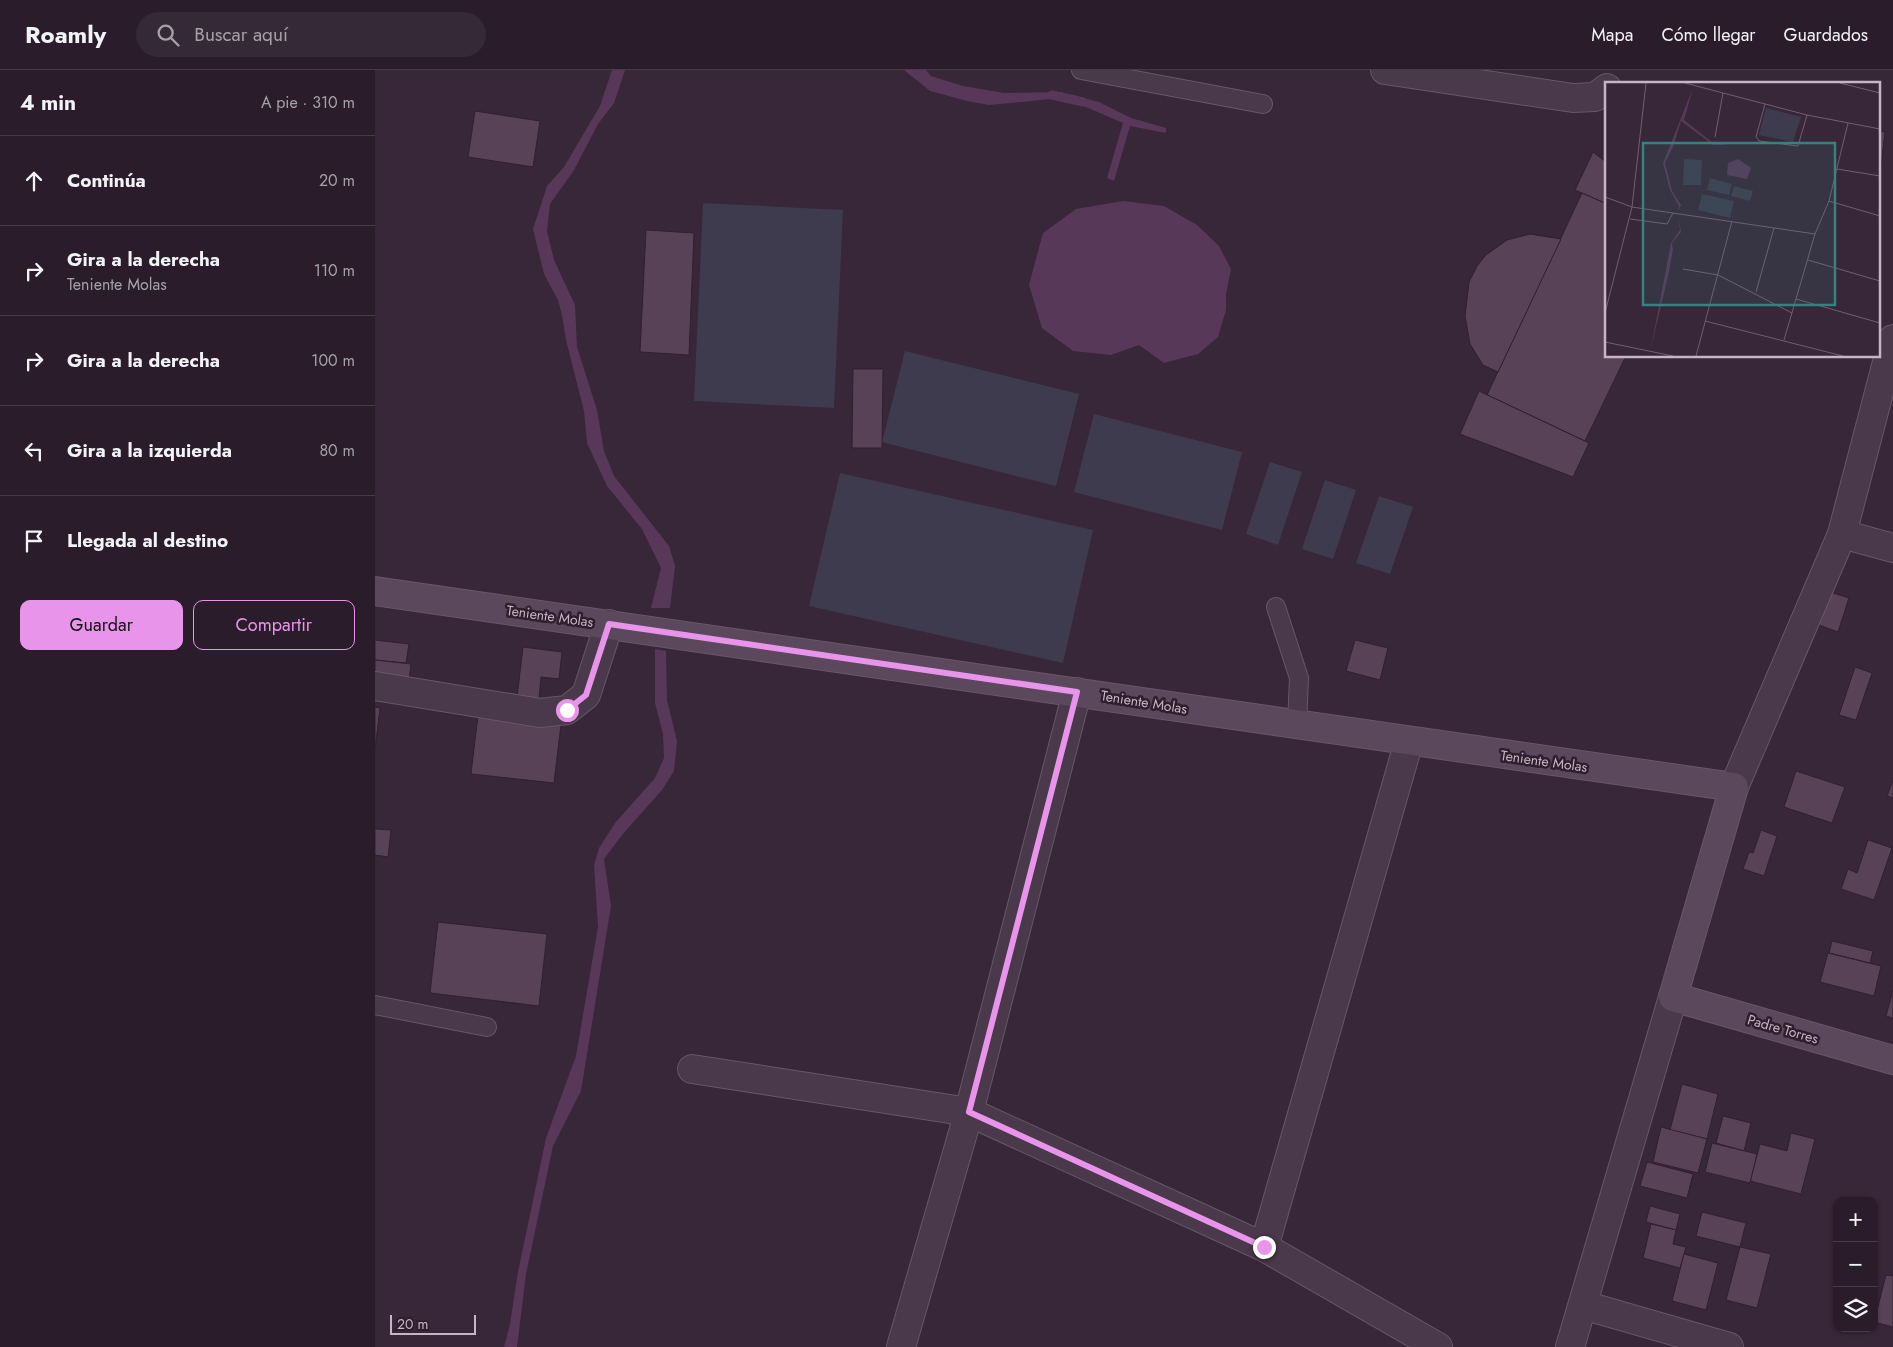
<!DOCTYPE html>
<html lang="es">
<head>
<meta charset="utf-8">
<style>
  body { margin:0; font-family:Jost,sans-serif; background:#362937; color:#f1f3f6 }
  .controls { position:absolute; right:15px; bottom:15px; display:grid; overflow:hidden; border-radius:10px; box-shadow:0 1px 4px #0004 }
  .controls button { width:45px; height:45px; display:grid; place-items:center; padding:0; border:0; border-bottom:1px solid #463a47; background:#2a1c2b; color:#f1f3f6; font:25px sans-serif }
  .scale { position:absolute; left:15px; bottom:12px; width:86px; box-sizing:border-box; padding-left:5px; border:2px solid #c5b5c5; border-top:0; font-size:14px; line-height:18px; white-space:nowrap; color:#c5b5c5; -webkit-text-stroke:4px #2e1e2e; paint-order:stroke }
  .stop { position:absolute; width:15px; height:15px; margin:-11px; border:4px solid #e994eb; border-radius:50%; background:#fff }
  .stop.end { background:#e994eb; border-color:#fff; box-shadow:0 1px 5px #0008 }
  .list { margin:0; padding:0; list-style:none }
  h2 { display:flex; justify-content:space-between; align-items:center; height:65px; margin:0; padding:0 20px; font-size:21px }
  h2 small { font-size:16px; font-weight:400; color:#a5a1a9 }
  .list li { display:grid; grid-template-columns:32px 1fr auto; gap:15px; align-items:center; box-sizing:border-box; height:90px; padding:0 20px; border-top:1px solid #463a47 }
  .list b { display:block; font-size:19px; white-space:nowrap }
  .list p { margin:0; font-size:16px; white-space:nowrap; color:#a5a1a9 }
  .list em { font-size:16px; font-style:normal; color:#a5a1a9 }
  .actions { display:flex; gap:10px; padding:15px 20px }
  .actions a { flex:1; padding:11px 0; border:1px solid #e994eb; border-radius:10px; text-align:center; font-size:18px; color:#e994eb }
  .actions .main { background:#e994eb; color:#111 }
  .icon { flex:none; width:28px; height:28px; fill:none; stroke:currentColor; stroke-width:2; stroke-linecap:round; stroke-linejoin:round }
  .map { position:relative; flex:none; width:1518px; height:1277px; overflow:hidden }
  header { display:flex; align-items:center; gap:30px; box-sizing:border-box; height:70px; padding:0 25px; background:#2a1c2b; border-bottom:1px solid #463a47 }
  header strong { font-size:24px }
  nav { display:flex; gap:28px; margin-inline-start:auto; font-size:18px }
  .search { width:350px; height:45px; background:#362937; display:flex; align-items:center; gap:12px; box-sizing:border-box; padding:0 18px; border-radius:28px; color:#a5a1a9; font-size:19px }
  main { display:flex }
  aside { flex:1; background:#2a1c2b }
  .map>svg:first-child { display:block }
</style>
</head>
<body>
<header>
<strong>Roamly</strong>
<div class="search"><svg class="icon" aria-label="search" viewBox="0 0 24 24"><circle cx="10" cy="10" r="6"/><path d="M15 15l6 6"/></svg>Buscar aquí</div>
<nav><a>Mapa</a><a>Cómo llegar</a><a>Guardados</a></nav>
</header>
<main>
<aside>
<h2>4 min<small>A pie · 310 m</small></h2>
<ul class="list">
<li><svg class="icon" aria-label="ahead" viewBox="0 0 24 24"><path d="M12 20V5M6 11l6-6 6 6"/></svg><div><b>Continúa</b></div><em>20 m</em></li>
<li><svg class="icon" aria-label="right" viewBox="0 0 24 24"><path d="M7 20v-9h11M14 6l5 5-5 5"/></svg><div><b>Gira a la derecha</b><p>Teniente Molas</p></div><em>110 m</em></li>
<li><svg class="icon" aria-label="right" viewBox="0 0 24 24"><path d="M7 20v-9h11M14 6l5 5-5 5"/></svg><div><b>Gira a la derecha</b></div><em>100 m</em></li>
<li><svg class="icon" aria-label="left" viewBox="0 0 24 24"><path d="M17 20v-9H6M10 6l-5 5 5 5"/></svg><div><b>Gira a la izquierda</b></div><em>80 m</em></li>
<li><svg class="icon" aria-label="arrive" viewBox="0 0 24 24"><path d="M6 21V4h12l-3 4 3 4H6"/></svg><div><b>Llegada al destino</b></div></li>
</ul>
<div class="actions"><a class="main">Guardar</a><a>Compartir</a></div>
</aside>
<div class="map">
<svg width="1518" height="1277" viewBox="0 0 1518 1277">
  <rect width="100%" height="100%" fill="#382639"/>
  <g fill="#3e3b4e">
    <polygon points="328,133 468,140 459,338 319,331"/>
    <polygon points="530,281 704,324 681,416 507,372"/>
    <polygon points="719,344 867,382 847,460 699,422"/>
    <polygon points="895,392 927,402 903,475 871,464"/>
    <polygon points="465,403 718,460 688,593 434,536"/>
    <polygon points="950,410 981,420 958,489 927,479"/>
    <polygon points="1004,426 1038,437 1015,504 981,493"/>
  </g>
  <g fill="#583859">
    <polygon points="237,0 250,0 239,33 223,54 199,100 175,134 172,161 179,190 200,235 202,277 222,340 229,381 239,406 294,476 300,496 295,538 276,538 286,498 267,459 232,416 212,373 209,341 191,270 187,245 183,230 169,204 158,159 172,116 189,97 225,36"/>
    <polygon points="529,0 551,0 556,6 588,16 629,23 688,22 686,28 614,35 592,31 555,21"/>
    <polygon points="697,25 724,32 756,48 791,58 791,63 755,56 739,111 732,108 748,53 697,31"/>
    <polygon points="748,131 789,136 822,155 844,176 856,199 851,224 851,240 843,267 823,284 789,293 764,275 736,285 698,281 667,258 654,215 668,163 701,139"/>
    <polygon points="280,579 291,581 292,630 302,671 299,701 287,720 247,765 229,789 236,836 206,1021 178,1076 151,1204 142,1277 129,1277 135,1254 143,1202 171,1068 201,986 223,857 219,795 224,778 240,753 280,708 289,688 288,664 280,633"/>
  </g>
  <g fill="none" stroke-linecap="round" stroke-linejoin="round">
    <polyline stroke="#583859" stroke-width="9" points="677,25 708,32"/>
  </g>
  <g fill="#584258" stroke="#302030">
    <polygon points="100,41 165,51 158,97 93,87"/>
    <polygon points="1504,61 1510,62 1506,97 1504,96"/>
    <polygon points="1218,82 1232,93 1232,134 1200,120"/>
    <polygon points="1207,123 1232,134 1232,286 1251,286 1210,371 1112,325"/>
    <polygon points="271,160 319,163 314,285 265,282"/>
    <polygon points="1155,164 1186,169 1123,302 1108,295 1095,274 1090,246 1094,212 1102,196 1111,185 1132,170"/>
    <polygon points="478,299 508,299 507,378 477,378"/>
    <polygon points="1104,321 1214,373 1198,407 1085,364"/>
    <polygon points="1452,521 1474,528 1463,562 1441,554"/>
    <polygon points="0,570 34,574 31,593 0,590"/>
    <polygon points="980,570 1013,578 1005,610 971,601"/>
    <polygon points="148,577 187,582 184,609 166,607 164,630 142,627"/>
    <polygon points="0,590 36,594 34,611 0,607"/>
    <polygon points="1480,597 1497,603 1481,650 1464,645"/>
    <polygon points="0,637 5,638 0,680"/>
    <polygon points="103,645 186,655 179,713 96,704"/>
    <polygon points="1421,701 1470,717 1457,753 1409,737"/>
    <polygon points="1518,710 1518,728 1512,726"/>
    <polygon points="0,759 16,760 13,787 0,785"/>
    <polygon points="1386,760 1402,766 1389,806 1368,799 1374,782 1378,783"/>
    <polygon points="1493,770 1517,778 1499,830 1466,819 1473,799 1482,803"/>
    <polygon points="63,852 172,864 164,936 55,923"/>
    <polygon points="1457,871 1498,881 1495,893 1454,883"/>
    <polygon points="1453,883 1506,896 1499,926 1445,912"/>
    <polygon points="1518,920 1518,948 1511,946"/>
    <polygon points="1307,1014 1343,1024 1332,1069 1295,1060"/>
    <polygon points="1348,1046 1376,1053 1369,1081 1341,1073"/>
    <polygon points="1286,1057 1332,1069 1323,1103 1278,1092"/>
    <polygon points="1416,1063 1440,1069 1426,1124 1375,1111 1385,1074 1412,1081"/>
    <polygon points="1337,1073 1382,1084 1375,1113 1330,1102"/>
    <polygon points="1272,1092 1318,1104 1312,1128 1265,1116"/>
    <polygon points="1275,1136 1305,1144 1301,1160 1271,1152"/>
    <polygon points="1327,1142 1371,1153 1365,1177 1321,1166"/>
    <polygon points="1276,1154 1301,1160 1298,1174 1311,1177 1305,1198 1268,1188"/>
    <polygon points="1365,1177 1396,1184 1382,1238 1351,1230"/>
    <polygon points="1309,1184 1343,1193 1331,1240 1297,1231"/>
    <polygon points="1511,1205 1518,1206 1518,1257 1499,1252"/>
  </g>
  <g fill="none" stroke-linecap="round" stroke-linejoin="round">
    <g stroke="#675767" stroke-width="20">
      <g id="lane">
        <polyline points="706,0 888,34"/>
        <polyline points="901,537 924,608 922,655"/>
        <polyline points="0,935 112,957"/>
      </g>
    </g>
    <g stroke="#675767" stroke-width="30">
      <g id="street">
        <polyline points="1010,0 1198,28 1220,27 1232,18"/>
        <polyline points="1467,464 1518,478"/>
        <polyline points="0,616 165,643 192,640 211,625 234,554"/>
        <polyline points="1359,717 1467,464 1518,269"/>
        <polyline points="317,999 594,1042 889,1177 1063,1277"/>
        <polyline points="889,1177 1034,671"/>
        <polyline points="1208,1235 1354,1277"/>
        <polyline points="526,1277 594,1042 702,622"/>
        <polyline points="1195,1277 1298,927"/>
      </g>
    </g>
    <g stroke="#675767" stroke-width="30">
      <path id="secondary" d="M0,521C453,586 906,654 1359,717L1298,927L1518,990"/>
    </g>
    <use href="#lane" stroke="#49394a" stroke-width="18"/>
    <use href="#street" stroke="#49394a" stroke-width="28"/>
    <use href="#secondary" stroke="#5c485c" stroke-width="28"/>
  </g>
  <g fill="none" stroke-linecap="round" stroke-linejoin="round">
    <polyline stroke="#e994eb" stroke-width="6" points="192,640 211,625 234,554 702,622 594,1042 889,1177"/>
  </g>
  <g text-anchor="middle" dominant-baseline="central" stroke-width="5" stroke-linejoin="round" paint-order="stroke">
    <g font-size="14" fill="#c5b5c5" stroke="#2e1e2e">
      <text transform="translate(175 546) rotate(8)">Teniente Molas</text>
      <text transform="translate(769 632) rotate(9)">Teniente Molas</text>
      <text transform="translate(1169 691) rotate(8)">Teniente Molas</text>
      <text transform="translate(1408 959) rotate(16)">Padre Torres</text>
    </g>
  </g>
  <g transform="translate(1230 12)">
    <rect width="275" height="275" fill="#382639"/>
    <path d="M161,26L196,35L188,60L154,53ZM79,77L97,78L96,103H78ZM105,96L127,102L124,113L102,108ZM129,104L148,109L145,119L126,114ZM97,112L129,119L125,136L93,128Z" fill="#3e3b4e"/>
    <path d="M88,6L79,38L108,61L125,63H108L76,39L68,65L60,81L67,109L76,123L73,129L74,124L65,108L58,81ZM133,77L146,86L142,97L122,93L123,81ZM73,134L76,150L67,161L68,167L64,190L46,266L66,161L75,148Z" fill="#583859"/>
    <path fill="none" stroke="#705f71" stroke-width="1" d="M80,1L202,33L275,47M235,1L275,11M160,22L151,55L154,59L193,64L202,33M110,55L118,11M232,87L275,94M0,115L27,125L210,152M224,119L275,134M25,137L62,142L68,131M203,178L275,199M78,187L113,193L187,231M151,210L169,146M191,217L275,241M0,231L27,125L41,1M100,239L238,274M179,258L210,152L224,119L243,41M0,260L68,274M91,274L127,139"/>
    <path fill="#33837f" fill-opacity="0.15" stroke="#33837f" stroke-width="2.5" d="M38,61H230V223H38Z"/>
    <rect width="275" height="275" fill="none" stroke="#c5b5c5" stroke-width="2.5"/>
  </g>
</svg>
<div class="controls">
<button>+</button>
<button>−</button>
<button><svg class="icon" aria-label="layers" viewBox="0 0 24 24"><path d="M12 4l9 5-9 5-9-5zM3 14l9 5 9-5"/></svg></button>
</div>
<div class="scale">20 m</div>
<div class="stop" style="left:192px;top:640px"></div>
<div class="stop end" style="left:889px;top:1177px"></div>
</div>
</main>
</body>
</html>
